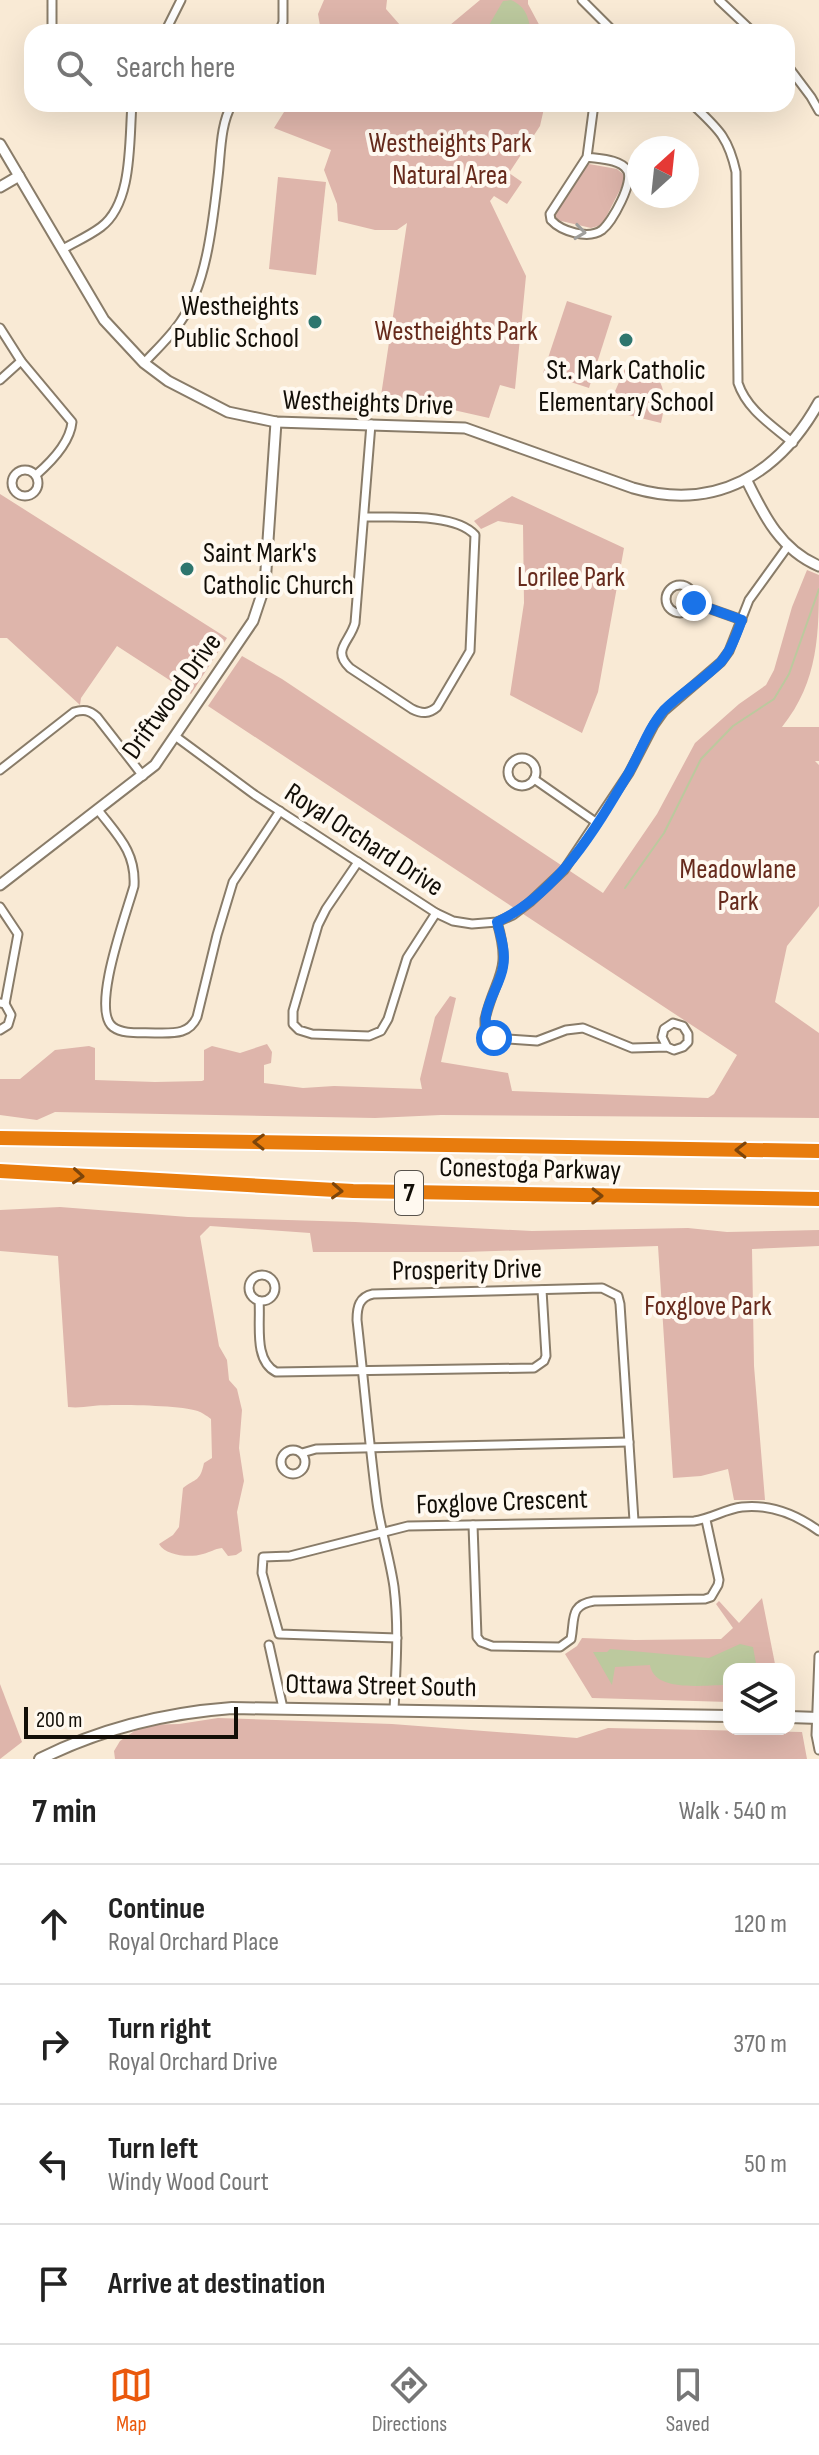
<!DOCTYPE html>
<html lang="en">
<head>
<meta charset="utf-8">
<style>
  body { margin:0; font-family:"Sofia Sans Condensed",sans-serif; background:#f2f2f2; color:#222 }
  .controls { position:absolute; right:24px; bottom:24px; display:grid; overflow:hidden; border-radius:16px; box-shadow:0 8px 32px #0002 }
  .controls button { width:72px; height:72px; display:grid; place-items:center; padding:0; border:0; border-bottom:2px solid #e0e0e0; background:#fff; color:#222; font:40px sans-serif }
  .compass { position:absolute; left:627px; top:136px; width:72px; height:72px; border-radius:50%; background:#fff; box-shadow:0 8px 32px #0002; rotate:27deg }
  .scale { position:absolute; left:24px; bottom:20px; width:214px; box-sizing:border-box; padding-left:8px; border:4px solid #120e07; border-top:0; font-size:22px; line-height:28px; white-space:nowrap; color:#120e07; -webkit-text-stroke:6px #fff9f0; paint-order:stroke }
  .stop { position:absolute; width:24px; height:24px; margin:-18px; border:6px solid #1a73e8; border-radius:50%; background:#fff }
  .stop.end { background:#1a73e8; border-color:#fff; box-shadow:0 2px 8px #0008 }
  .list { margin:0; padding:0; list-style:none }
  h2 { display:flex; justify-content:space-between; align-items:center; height:104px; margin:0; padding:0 32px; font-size:34px }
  h2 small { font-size:26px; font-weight:400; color:#767676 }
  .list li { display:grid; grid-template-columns:52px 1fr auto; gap:24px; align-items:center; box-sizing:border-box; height:120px; padding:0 32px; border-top:2px solid #e0e0e0 }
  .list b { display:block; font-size:30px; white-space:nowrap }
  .list p { margin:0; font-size:26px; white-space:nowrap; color:#767676 }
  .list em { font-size:26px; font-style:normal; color:#767676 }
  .icon { flex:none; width:44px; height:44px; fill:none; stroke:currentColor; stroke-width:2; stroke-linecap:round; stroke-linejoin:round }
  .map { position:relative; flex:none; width:819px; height:1759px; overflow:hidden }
  .search { position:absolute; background:#fff; box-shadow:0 8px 32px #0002; left:24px; right:24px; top:24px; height:88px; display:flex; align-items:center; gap:20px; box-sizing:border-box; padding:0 28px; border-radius:24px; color:#767676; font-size:30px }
  .sheet { height:584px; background:#fff }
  nav { display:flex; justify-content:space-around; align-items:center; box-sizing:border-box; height:112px; border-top:2px solid #e0e0e0; background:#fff; font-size:22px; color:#767676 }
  nav a { display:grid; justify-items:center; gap:4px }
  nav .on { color:#ea580c }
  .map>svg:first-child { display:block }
</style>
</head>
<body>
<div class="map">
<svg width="819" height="1759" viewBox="0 0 819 1759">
  <rect width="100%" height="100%" fill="#f9ead5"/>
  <g fill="#deb5ab">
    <polygon points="324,0 387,0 386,9 400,25 450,25 480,0 528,0 528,4 543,32 321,32 318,14"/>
    <polygon points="289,104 545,104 540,126 509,173 522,182 507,204 494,196 490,201 526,276 515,389 500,385 489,418 449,409 379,409 407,223 397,230 375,230 338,221 337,204 324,170 331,150 274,128"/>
    <polygon points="589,164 617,169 623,174 625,180 602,225 591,228 557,220 554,212 585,166"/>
    <polygon points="278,177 326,182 316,275 269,269"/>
    <polygon points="567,301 612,316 589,388 543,373"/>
    <path d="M630,357C662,372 669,389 661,423L612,411L609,405Z"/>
    <polygon points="0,494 227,638 191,694 117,646 81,698 80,705 7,638 0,638"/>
    <polygon points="512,496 624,548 598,692 582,733 510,695 524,603 523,525 498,521 481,529 474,521"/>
    <path d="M807,570L819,575C819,633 819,681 782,727H819V761H815L819,765V906L787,946L775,1002L819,1033V1118L441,1115L375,1118L55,1112L37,1120L0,1115V1079H20L55,1050L89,1046L95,1048V1080L155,1082L202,1081L204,1080V1050L212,1046L240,1053L267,1044L272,1052L271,1063L264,1065V1083L303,1088L334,1086L422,1089L420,1079L435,1017L450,996L456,998L441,1062L508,1073L512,1091L708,1098L714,1094L737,1055L208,706L242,656L282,679L603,893L657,814L695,743L739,704L766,685L774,670L792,607Z"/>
    <path d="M60,1207L188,1217L355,1222L532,1231L688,1228L727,1232L819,1230V1246L752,1249L754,1366L765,1500H734L728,1469L701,1476L673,1478L658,1246L465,1252H313L310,1233L210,1226L200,1236L219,1346L227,1360L229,1380L237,1389L242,1410L239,1448L244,1481L237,1512L242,1551L236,1555L228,1556L222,1548C214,1549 211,1552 203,1554C190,1558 166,1556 159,1544L173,1535L179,1527L183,1488C196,1478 200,1482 204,1463L212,1458L211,1419C210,1418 201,1412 200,1412C186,1405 110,1404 93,1406C83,1407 77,1408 68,1407L58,1256L0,1251V1210Z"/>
    <polygon points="762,1598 776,1669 729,1669 729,1702 592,1698 565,1654 577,1646 582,1638 635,1640 721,1639 733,1628 716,1604 719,1601 739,1623"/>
    <polygon points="0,1684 22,1742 0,1759"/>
    <polygon points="218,1718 392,1724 577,1738 608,1728 802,1732 807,1759 115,1759 114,1751 120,1741 143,1725 179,1724"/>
  </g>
  <g fill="#bcc99e">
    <path d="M511,0C526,7 528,16 531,32H485L503,1Z"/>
    <path d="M740,1644L753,1647L757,1669H729V1685C707,1684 655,1694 650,1665L615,1667L612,1685L593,1652H607L610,1649L709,1658Z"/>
  </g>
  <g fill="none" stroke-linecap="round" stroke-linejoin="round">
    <polyline stroke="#bcc99e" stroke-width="2" points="625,888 664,833 701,759 733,726 774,699 789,674 819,589"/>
    <g stroke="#897c69" stroke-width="11">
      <g id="minor">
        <polyline points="52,0 52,32"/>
        <polyline points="582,0 614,32"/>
        <polyline points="719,0 753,32"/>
        <polyline points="165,32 181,0"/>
        <polyline points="279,32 283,22 283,0"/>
        <polyline points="787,65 811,97 819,111"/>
        <path d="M692,104C718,129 728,136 736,172L738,383C747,410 772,425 793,443"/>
        <path d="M587,157C599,159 620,159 627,170C635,181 612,222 602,230C588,240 561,231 551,220L550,214L587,157L594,104"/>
        <path d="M63,249C75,242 89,236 101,227C133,203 129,141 132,104"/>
        <path d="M0,328L21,361L72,422C70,443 51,462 36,475"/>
        <path d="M144,363C157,349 171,336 181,321C207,284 213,220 218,177C221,153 220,125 232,104"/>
        <polyline points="0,380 21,361"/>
        <circle cx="25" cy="483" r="13"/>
        <path d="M364,517C394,518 454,512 475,535L470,651L437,707C429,714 422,714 412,709L350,668C331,650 350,642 355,623L371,424"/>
        <circle cx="680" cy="599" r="14"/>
        <polyline points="694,603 742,620"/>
        <polyline points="175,736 255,795 436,913 453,921 472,924 497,922 513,915 530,902 564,870 629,773 654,725 664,711 721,662 729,651 749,600 788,546"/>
        <circle cx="522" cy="772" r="14"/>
        <path d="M0,770L74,712C84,709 89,710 97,717L143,776"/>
        <polyline points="534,779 597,823"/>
        <path d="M98,810C118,836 136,852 134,886C127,912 90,1010 113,1027C124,1035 142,1032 155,1033C173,1033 189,1035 197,1017L217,935L233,882L280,811"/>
        <polyline points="358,862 326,909 318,925 293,1011 293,1024 299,1030 312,1034 369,1036 381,1031 388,1019 407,958 436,913"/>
        <polyline points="0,907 18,934 5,1004"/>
        <path d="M497,922C512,973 496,974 485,1019V1027L494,1038L537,1041L566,1030L583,1028L632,1048L667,1047L674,1050L683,1047L688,1042V1034L683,1026L673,1023L664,1029L662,1037L667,1047"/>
        <polyline points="0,1003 5,1004 11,1015 8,1025 0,1030"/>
        <circle cx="262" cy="1288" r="13"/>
        <path d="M259,1301C261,1323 253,1360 276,1372L534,1368L544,1361L546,1356L542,1290"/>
        <circle cx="293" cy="1462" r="12"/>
        <polyline points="302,1453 316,1449 629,1442"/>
        <path d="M473,1525L477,1637L481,1642L492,1646L560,1647L571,1639C575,1619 569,1605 594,1601L705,1599L711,1597L718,1585L719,1580L706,1520"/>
        <path d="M397,1638L279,1634L262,1573L263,1557L290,1556L408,1526L694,1521C711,1519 725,1509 742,1507C770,1504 797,1515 819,1531"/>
        <polyline points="269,1645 283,1708"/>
        <polyline points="819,1656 816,1735 819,1750"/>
        <path d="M394,1710C396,1669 399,1628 394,1587C390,1559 381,1531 377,1503C369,1443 364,1381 357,1320C357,1307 359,1297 373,1294L602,1288L618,1296L620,1304L634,1521"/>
      </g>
    </g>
    <g stroke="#897c69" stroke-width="13">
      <g id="tertiary">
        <path d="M0,144L104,320L144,363L168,381L228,412L276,422L465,428L633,488C716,512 779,474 819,402"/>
        <polyline points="0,187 19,176"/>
        <path d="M747,481C764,516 781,550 819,566"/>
        <polyline points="0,885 155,765 253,621 265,585 276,422"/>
      </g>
    </g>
    <g stroke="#897c69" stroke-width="14">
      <g id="secondary">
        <polyline points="789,1717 819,1718"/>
        <path d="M40,1759C102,1728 164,1713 232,1708L729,1716"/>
      </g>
    </g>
    <g stroke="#fff" stroke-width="18">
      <g id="motorway">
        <polyline points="0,1138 819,1151"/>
        <polyline points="0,1171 353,1191 819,1199"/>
      </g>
    </g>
    <use href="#minor" stroke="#fff" stroke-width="7"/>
    <use href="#tertiary" stroke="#fff" stroke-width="9"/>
    <use href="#secondary" stroke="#fff" stroke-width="10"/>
    <use href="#motorway" stroke="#e87c0d" stroke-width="14"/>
  </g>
  <defs><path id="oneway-chevron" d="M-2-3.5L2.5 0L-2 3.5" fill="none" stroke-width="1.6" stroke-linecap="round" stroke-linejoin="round" transform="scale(2)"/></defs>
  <use stroke="#a09f9c" href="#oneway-chevron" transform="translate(580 232) rotate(7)"/>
  <g stroke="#7d450a">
    <use href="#oneway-chevron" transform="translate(259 1142) rotate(-179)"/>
    <use href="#oneway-chevron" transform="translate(741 1150) rotate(-179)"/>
    <use href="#oneway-chevron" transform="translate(78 1176) rotate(4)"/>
    <use href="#oneway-chevron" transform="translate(337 1191) rotate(3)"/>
    <use href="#oneway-chevron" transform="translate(597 1196) rotate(1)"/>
  </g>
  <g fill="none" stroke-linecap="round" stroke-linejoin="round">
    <path stroke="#1a73e8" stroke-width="10" d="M494,1038C472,1020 500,989 503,967C506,952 501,937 497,922C558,893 595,830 628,774C640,754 648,728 664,710C681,693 703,680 720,663C731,651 736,635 742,620L694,603"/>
  </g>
  <g fill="#2e766e" stroke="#fff9f0" stroke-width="3">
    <circle cx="315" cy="322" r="8"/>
    <circle cx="626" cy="340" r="8"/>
    <circle cx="187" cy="569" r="8"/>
  </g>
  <g text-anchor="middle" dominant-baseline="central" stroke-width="8" stroke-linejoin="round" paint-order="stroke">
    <rect fill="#fff9f0" stroke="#59544d" stroke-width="2" x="395" y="1171" width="28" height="44" rx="6"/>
    <g font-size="26" font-weight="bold" fill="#120e07">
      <text x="409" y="1193">7</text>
    </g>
    <g font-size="28" fill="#662a1c" stroke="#fff9f0">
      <text x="450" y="143">Westheights Park<tspan x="450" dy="32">Natural Area</tspan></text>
      <text x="456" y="331">Westheights Park</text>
      <text x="571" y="577">Lorilee Park</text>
      <text x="738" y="869">Meadowlane<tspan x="738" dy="32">Park</tspan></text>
      <text x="708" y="1306">Foxglove Park</text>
    </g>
    <g font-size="28" fill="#120e07" stroke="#fff9f0" text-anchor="end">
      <text x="299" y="306">Westheights<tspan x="299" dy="32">Public School</tspan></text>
      <text x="626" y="370" text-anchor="middle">St. Mark Catholic<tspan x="626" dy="32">Elementary School</tspan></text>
      <text x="203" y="553" text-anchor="start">Saint Mark's<tspan x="203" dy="32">Catholic Church</tspan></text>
    </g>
    <g font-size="28" fill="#120e07" stroke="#fff9f0">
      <text transform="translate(368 403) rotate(2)">Westheights Drive</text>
      <text transform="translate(172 696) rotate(-54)">Driftwood Drive</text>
      <text transform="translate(364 840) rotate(33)">Royal Orchard Drive</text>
      <text transform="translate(530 1169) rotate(1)">Conestoga Parkway</text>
      <text transform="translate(467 1270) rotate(-1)">Prosperity Drive</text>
      <text transform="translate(502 1502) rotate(-2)">Foxglove Crescent</text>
      <text transform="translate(381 1686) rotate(1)">Ottawa Street South</text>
    </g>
  </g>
</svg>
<div class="controls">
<button><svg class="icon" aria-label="layers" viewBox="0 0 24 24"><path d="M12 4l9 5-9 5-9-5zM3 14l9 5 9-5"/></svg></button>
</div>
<svg class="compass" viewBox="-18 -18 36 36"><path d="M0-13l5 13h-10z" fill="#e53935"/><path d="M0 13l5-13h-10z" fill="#767676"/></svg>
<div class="scale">200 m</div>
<div class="stop" style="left:494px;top:1038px"></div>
<div class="stop end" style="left:694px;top:603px"></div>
<div class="search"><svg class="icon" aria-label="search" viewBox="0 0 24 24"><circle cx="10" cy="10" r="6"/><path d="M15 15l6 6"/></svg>Search here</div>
</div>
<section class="sheet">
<h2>7 min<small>Walk · 540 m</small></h2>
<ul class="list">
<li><svg class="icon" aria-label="ahead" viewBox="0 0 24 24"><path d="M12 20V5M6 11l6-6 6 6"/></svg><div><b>Continue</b><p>Royal Orchard Place</p></div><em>120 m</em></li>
<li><svg class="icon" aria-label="right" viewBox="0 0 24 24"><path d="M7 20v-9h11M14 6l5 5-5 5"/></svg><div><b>Turn right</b><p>Royal Orchard Drive</p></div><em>370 m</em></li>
<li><svg class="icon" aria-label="left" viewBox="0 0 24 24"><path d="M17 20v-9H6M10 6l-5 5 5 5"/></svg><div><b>Turn left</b><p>Windy Wood Court</p></div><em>50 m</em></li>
<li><svg class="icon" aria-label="arrive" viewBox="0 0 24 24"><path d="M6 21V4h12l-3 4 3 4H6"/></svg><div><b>Arrive at destination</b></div></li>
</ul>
</section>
<nav>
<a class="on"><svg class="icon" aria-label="map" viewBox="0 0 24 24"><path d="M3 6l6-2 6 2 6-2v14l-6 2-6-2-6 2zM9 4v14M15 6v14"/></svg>Map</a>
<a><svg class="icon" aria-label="directions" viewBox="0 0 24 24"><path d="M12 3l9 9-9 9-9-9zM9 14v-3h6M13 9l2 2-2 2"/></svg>Directions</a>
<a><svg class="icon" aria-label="saved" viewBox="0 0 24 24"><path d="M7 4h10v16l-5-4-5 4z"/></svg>Saved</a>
</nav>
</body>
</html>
